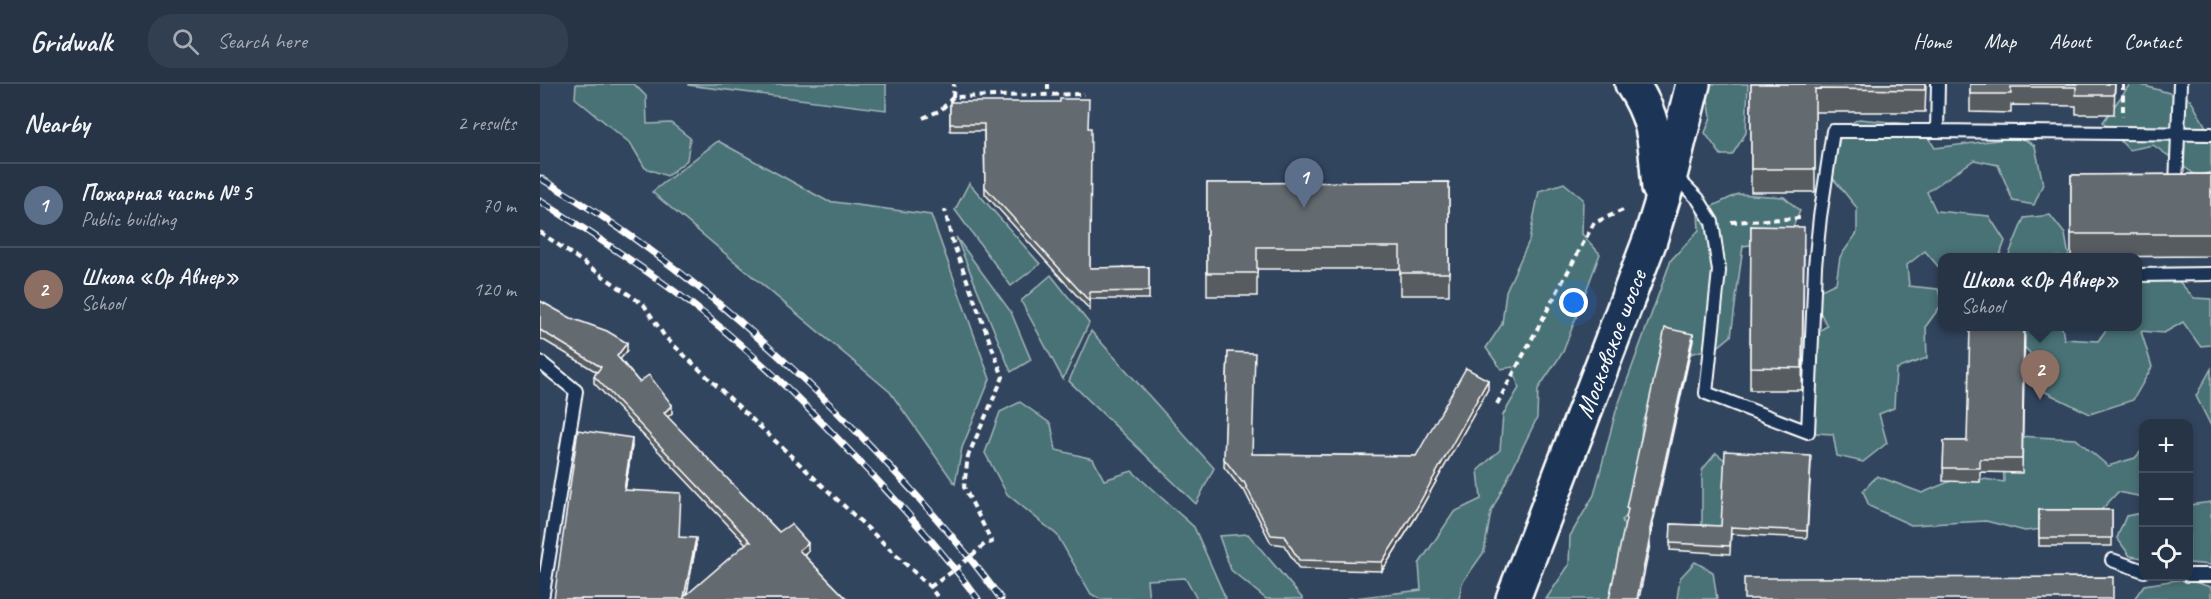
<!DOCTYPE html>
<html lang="en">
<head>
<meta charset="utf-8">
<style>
  body { margin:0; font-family:Caveat,sans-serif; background:#323f51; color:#f1f3f6 }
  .controls { position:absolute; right:18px; bottom:18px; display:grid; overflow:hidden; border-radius:12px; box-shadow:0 3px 9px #0003 }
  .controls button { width:54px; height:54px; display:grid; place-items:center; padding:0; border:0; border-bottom:2px solid #424f5f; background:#263446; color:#f1f3f6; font:30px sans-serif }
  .you { position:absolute; left:1034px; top:219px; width:21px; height:21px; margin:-15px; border:4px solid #fff; border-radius:50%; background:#1a73e8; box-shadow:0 0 0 9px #1a73e833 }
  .badge { display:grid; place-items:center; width:39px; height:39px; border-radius:50%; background:#ff9aa2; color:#fff; font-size:20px; font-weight:700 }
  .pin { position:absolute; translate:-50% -50px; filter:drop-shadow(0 2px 3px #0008) }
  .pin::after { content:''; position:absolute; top:32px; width:21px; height:18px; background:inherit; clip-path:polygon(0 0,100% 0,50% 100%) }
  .popup { position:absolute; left:1398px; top:169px; width:204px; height:78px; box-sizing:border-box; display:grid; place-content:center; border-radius:12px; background:#263446; filter:drop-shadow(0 2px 4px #0005); font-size:20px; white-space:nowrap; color:#a4aab3 }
  .popup b { font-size:22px; color:#f1f3f6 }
  .popup::after { content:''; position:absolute; left:50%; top:100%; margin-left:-12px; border:12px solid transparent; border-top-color:#263446 }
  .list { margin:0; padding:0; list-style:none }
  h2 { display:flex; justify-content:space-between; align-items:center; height:78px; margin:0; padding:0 24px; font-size:26px }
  h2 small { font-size:20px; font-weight:400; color:#a4aab3 }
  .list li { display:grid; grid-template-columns:39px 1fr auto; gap:18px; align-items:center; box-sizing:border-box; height:84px; padding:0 24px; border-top:2px solid #424f5f }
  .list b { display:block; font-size:22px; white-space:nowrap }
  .list p { margin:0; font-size:20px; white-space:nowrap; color:#a4aab3 }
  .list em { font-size:20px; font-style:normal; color:#a4aab3 }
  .icon { flex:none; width:33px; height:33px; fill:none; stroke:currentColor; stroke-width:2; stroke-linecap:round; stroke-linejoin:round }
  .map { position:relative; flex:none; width:1671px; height:515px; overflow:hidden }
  header { display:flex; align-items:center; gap:36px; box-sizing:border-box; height:84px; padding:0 30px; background:#263446; border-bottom:2px solid #424f5f }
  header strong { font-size:28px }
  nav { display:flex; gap:33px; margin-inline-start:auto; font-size:21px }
  .search { width:420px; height:54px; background:#323f51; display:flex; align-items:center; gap:15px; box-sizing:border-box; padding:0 21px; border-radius:24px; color:#a4aab3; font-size:22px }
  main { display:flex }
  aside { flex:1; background:#263446 }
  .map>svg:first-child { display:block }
</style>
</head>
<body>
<header>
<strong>Gridwalk</strong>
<div class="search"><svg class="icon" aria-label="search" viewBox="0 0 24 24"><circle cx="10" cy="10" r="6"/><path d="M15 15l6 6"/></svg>Search here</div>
<nav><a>Home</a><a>Map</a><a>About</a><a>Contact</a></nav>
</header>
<main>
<aside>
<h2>Nearby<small>2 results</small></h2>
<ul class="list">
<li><span class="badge" style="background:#5c6f8a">1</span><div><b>Пожарная часть № 5</b><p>Public building</p></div><em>70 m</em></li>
<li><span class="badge" style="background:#8d6e63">2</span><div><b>Школа «Ор Авнер»</b><p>School</p></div><em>120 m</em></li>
</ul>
</aside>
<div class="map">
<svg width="1671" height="515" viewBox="0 0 1671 515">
  <rect width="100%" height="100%" fill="#32455e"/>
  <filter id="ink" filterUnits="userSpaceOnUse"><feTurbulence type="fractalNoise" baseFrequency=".0167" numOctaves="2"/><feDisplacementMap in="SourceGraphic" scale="12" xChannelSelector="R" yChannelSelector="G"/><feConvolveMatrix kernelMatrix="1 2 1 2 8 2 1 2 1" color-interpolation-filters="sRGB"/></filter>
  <g filter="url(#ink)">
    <g fill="#497276" stroke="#a4b8ba" stroke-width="1.5">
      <polygon points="36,0 94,0 106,12 107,40 131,39 150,54 147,76 127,92 105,84 91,60 35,14"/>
      <polygon points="148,0 346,0 346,26 148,1"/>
      <polygon points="1168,0 1208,0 1206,49 1192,71 1181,71 1165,49 1171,33 1166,3"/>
      <polygon points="1590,0 1598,0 1650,15 1671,52 1671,88 1657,92 1613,61 1589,66 1563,38"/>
      <polygon points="1319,35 1380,41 1395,64 1481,53 1495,62 1503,100 1494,121 1473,117 1458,81 1434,76 1387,108 1396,127 1449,132 1465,157 1459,173 1402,174 1402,187 1385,167 1367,181 1369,202 1398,205 1402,220 1386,242 1387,274 1356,285 1354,324 1339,330 1347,359 1323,378 1297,372 1293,350 1275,349 1262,331 1270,253 1287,242 1279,226 1279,207 1296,199 1300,173 1317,149 1317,124 1292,93 1302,44"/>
      <polygon points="178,57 287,117 391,131 450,295 422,364 415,400 350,308 112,108"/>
      <polygon points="429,99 500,180 471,202 415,126"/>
      <polygon points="1024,99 1043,115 1042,150 1060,170 1023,268 998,305 997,334 951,428 944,468 922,499 919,515 806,515 881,506 879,480 914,428 941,415 938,386 960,366 963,331 979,304 973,283 961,285 946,264 962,240 966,207 989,157 999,107"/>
      <polygon points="1198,110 1244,113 1260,127 1247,156 1203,162 1191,252 1179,262 1143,272 1131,265 1102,342 1094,426 1082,436 1091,459 1074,515 1006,515 1029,481 1030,452 1054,411 1076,327 1131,176 1159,146 1158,129"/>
      <polygon points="1510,131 1525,150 1529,173 1468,173 1484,134"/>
      <polygon points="416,153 471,228 491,276 471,288"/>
      <polygon points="1625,182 1654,214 1671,215 1671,261 1660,262 1643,238 1624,249 1601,247 1612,283 1593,316 1550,330 1491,301 1490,269 1472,250 1472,243 1522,243 1524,255 1558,257 1568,243 1598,242 1598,196 1602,188"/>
      <polygon points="511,191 549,239 523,295 481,217"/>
      <polygon points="551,247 674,384 656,420 529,297"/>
      <polygon points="1671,285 1671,342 1656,312"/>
      <polygon points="480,318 511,340 516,366 553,375 564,396 592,387 654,443 686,515 657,515 645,494 607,496 609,515 560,515 551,510 517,451 467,410 445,369 460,328"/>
      <polygon points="1476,352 1536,355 1568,382 1595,374 1603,365 1603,413 1578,408 1548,440 1485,447 1446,437 1371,441 1329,422 1323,407 1337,392 1382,409 1423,392 1464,398 1463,370"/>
      <polygon points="1176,369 1191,381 1193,433 1176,452 1162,441 1162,386"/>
      <polygon points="1671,418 1671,481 1649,479 1649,421"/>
      <polygon points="1603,429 1603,474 1590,472 1577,454 1586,432"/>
      <polygon points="708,450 763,515 726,515 691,486 679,452"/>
      <polygon points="1155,478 1173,488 1177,515 1137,515 1140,494"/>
      <polygon points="1644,495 1671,503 1671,515 1594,515 1604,501"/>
    </g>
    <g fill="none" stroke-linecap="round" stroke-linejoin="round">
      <g stroke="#fff" stroke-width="16">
        <g id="lane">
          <polyline points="1398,0 1397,47 1671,50"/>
          <polyline points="1640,0 1636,101 1671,101"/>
          <polyline points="1134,91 1158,115 1172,138 1179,187 1166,309 1268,348 1275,182 1280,133 1293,47 1397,47"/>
          <polyline points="1598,191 1671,190"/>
          <polyline points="0,278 36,307 2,515"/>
          <polyline points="1572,476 1604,487"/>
          <polyline points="1648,491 1671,491"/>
        </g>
      </g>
      <g stroke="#fff" stroke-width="38">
        <g id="secondary">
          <path d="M1092,0C1117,37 1115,61 1119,104"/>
          <path id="s1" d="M973,515L1110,156L1131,88L1153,0"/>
        </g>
      </g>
      <g stroke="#fff" stroke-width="4" stroke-dasharray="6 4.5" stroke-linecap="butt">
        <polyline points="508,0 508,10"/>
        <polyline points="1583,0 1583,32"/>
        <polyline points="413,13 414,0"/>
        <polyline points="383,34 401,26 413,13 544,10"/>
        <polyline points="1191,138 1261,134"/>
        <polyline points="0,148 104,221 125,253 390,503 399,515"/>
        <polyline points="957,320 1054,139 1083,126"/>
        <polyline points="390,503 416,485 445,460 452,458 424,403 428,372 463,293 411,153 405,126"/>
      </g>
      <use href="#lane" stroke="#1d3557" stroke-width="12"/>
      <use href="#secondary" stroke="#1d3557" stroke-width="33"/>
      <g stroke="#fff" stroke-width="7">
        <g id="rail">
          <path d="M0,94C120,163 226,254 322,353C371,404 419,457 461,515"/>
          <path d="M0,117C53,150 104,184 154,222C212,267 265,320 316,374C359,419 401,465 438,515"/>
        </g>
      </g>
      <use href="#rail" stroke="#1d3557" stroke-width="4.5" stroke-dasharray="14" stroke-linecap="butt"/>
    </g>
    <g fill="#565b5f" stroke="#fff" stroke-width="1.5">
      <polygon points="1211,0 1386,0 1385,28 1275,28 1275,108 1211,108"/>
      <polygon points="1430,0 1575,0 1574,30 1536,30 1536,22 1471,21 1471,29 1430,28"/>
      <polygon points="410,18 548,44 550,184 609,183 609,215 550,215 550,226 445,110 444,47 410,47"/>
      <polygon points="1671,90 1671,172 1531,173 1531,91"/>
      <polygon points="909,98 909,211 860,211 860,185 717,185 717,212 667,212 667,99"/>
      <polygon points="1211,142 1264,165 1262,306 1210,306"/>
      <polygon points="0,217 87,267 80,275 99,298 132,329 127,333 239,448 268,467 263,470 307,515 14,515 92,362 85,406 139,453 156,461 146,512 206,460 54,299 54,292 57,288 0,254"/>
      <polygon points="1485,243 1482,389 1440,388 1440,398 1403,397 1404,357 1427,357"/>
      <polygon points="688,268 712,370 876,372 948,305 876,433 842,487 759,485 744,461 731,459 704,406 702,406 684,383"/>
      <polygon points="1271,379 1267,454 1191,450 1190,470 1130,466 1131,440 1181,442"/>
      <rect x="1499" y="426" width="73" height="36"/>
    </g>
    <g fill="#464a4e" stroke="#fff" stroke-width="1.5">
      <polygon points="1153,250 1153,257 1110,453 1110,445"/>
      <polygon points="87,259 87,267 77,279 77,272"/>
      <polygon points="948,296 948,305 876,433 842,487 842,478"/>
      <polygon points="132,321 132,329 124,336 124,329"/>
      <polygon points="92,354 92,362 84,413 84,406"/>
      <polygon points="1110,453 1110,461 1099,515 1097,515"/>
      <polygon points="156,454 156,461 146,515 144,513"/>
      <polygon points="268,459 268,467 259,473 259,466"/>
    </g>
    <g fill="#646a6f" stroke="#fff" stroke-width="1.5">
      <polygon points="1211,0 1385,0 1385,6 1275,5 1275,85 1211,85"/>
      <polygon points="1430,0 1575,0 1574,11 1536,11 1536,3 1471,3 1471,10 1430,10"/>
      <polygon points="520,15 549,15 548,44 551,44 550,184 609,183 609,207 550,208 550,218 445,103 444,40 410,40 410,18 520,18"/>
      <polygon points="1671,90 1671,150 1531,150 1531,91"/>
      <polygon points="909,98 909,189 860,189 860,163 717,163 717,189 667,189 667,99"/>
      <polygon points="1211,142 1264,143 1262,284 1210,283"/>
      <polygon points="0,217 31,234 67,247 87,259 77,272 99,298 109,291 132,321 124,329 239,448 251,440 268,459 259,466 307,515 14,515 38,346 92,354 84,406 141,409 139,453 156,454 144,513 208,458 211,458 54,292 61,283 0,246"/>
      <polygon points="1430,243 1484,243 1482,375 1440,375 1440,384 1403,384 1404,357 1427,357"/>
      <polygon points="1125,244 1153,250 1110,445 1110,453 1097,515 1069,515 1088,425 1086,424"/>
      <polygon points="688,268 715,269 712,370 876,372 926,284 948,296 876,425 842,478 759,476 744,452 731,451 704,398 702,398 684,375"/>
      <polygon points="1185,367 1271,372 1267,447 1191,443 1190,462 1130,459 1131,440 1181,442"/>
      <rect x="1499" y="426" width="73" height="28"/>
      <polygon points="1573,493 1573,515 1204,515 1204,494"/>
    </g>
  </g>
  <g text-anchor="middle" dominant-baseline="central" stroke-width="4.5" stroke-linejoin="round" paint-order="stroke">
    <g font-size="26" fill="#fff" stroke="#1d3557">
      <text stroke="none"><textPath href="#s1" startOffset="273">Московское шоссе</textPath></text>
    </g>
  </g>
</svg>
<div class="controls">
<button>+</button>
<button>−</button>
<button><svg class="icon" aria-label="locate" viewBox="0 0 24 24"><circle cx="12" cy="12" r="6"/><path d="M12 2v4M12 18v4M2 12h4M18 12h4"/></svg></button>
</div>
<div class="you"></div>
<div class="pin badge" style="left:764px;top:124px;background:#5c6f8a">1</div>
<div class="pin badge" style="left:1500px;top:316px;background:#8d6e63">2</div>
<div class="popup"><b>Школа «Ор Авнер»</b>School</div>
</div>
</main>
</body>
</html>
